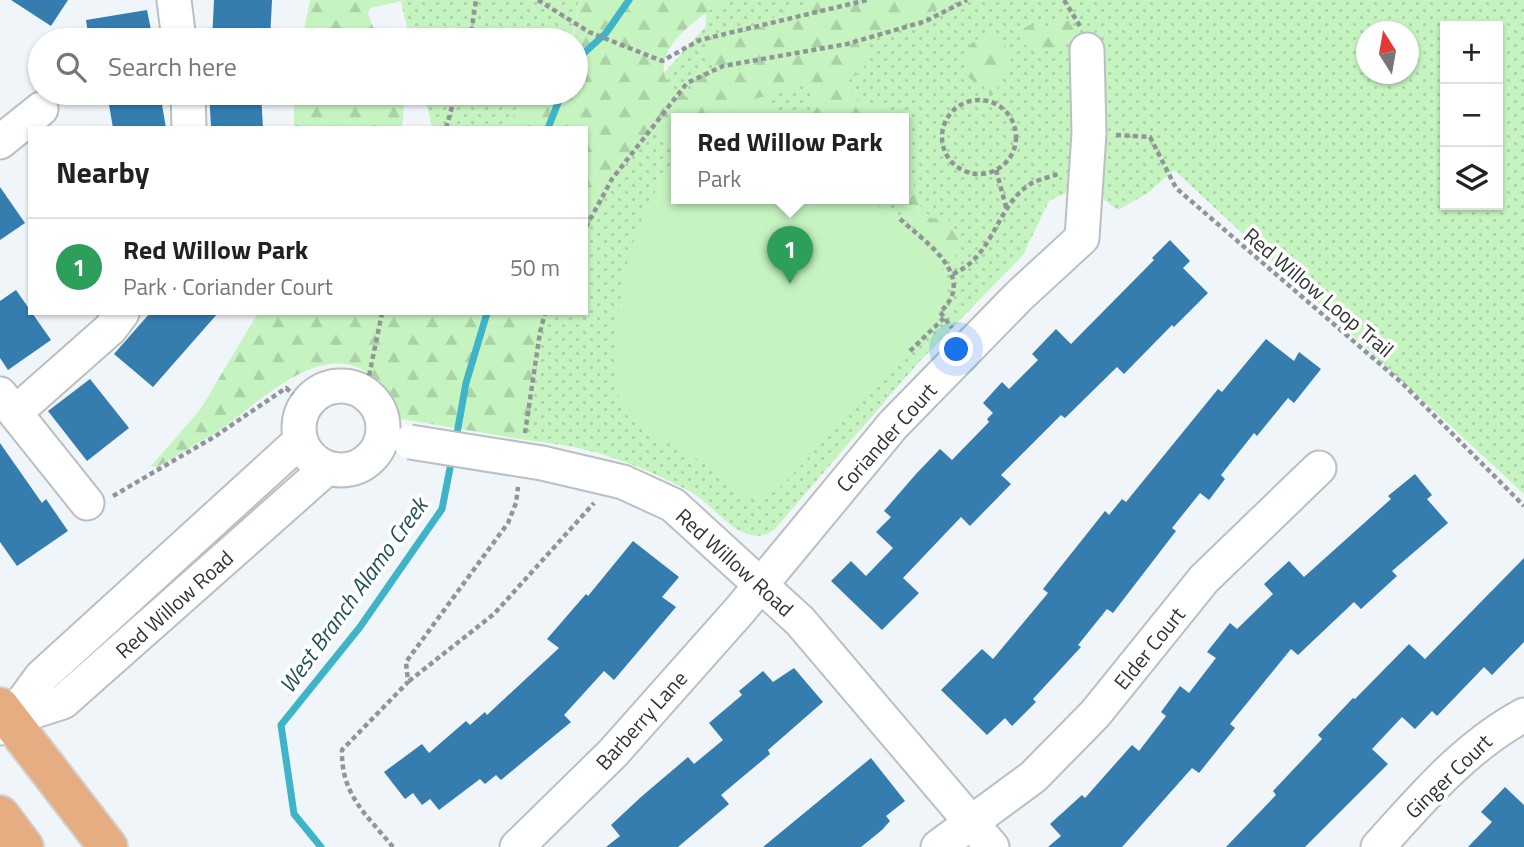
<!DOCTYPE html>
<html lang="en">
<head>
<meta charset="utf-8">
<style>
  body { margin:0; font-family:"Titillium Web",sans-serif; background:#f6f6f6; color:#222 }
  .controls { position:absolute; right:21px; top:21px; display:grid; overflow:hidden; border-radius:0px; box-shadow:0 2px 5px #0004 }
  .controls button { width:63px; height:63px; display:grid; place-items:center; padding:0; border:0; border-bottom:2px solid #e0e0e0; background:#fff; color:#222; font:35px sans-serif }
  .compass { position:absolute; left:1356px; top:21px; width:63px; height:63px; border-radius:50%; background:#fff; box-shadow:0 2px 5px #0004; rotate:349deg }
  .you { position:absolute; left:957px; top:350px; width:24px; height:24px; margin:-18px; border:5px solid #fff; border-radius:50%; background:#1a73e8; box-shadow:0 0 0 10px #1a73e833 }
  .badge { display:grid; place-items:center; width:46px; height:46px; border-radius:50%; background:#b45309; color:#fff; font-size:23px; font-weight:700 }
  .pin { position:absolute; translate:-50% -58px; filter:drop-shadow(0 2px 4px #0008) }
  .pin::after { content:''; position:absolute; top:37px; width:24px; height:21px; background:inherit; clip-path:polygon(0 0,100% 0,50% 100%) }
  .popup { position:absolute; left:671px; top:113px; width:238px; height:91px; box-sizing:border-box; display:grid; place-content:center; border-radius:0px; background:#fff; filter:drop-shadow(0 2px 5px #0005); font-size:23px; white-space:nowrap; color:#767676 }
  .popup b { font-size:26px; color:#222 }
  .popup::after { content:''; position:absolute; left:50%; top:100%; margin-left:-14px; border:14px solid transparent; border-top-color:#fff }
  .list { margin:0; padding:0; list-style:none }
  h2 { display:flex; justify-content:space-between; align-items:center; height:91px; margin:0; padding:0 28px; font-size:30px }
  h2 small { font-size:23px; font-weight:400; color:#767676 }
  .list li { display:grid; grid-template-columns:46px 1fr auto; gap:21px; align-items:center; box-sizing:border-box; height:98px; padding:0 28px; border-top:2px solid #e0e0e0 }
  .list b { display:block; font-size:26px; white-space:nowrap }
  .list p { margin:0; font-size:23px; white-space:nowrap; color:#767676 }
  .list em { font-size:23px; font-style:normal; color:#767676 }
  .icon { flex:none; width:38px; height:38px; fill:none; stroke:currentColor; stroke-width:2; stroke-linecap:round; stroke-linejoin:round }
  .map { position:relative; flex:none; width:1524px; height:847px; overflow:hidden }
  .search { position:absolute; background:#fff; box-shadow:0 2px 5px #0004; left:28px; top:28px; width:560px; height:77px; display:flex; align-items:center; gap:18px; box-sizing:border-box; padding:0 24px; border-radius:38px; color:#767676; font-size:26px }
  .panel { position:absolute; background:#fff; box-shadow:0 2px 5px #0004; left:28px; top:126px; width:560px; height:189px; border-radius:0px }
  .map>svg:first-child { display:block }
</style>
</head>
<body>
<div class="map">
<svg width="1524" height="847" viewBox="0 0 1524 847">
  <defs>
    <pattern id="grass-dots" width="8" height="8" patternUnits="userSpaceOnUse" patternTransform="scale(1.75)"><rect width="8" height="8" fill="#c6f4c1"/><path d="M2 2h.1M6 6h.1" fill="none" stroke="#aad2a6" stroke-width="1.8" stroke-linecap="round"/></pattern>
    <pattern id="forest-firs" width="22" height="20" patternUnits="userSpaceOnUse" patternTransform="scale(1.75)"><rect width="22" height="20" fill="#c6f4c1"/><path d="M5 1l3.5 6h-7zM16 11l3.5 6h-7z" fill="#aad2a6"/></pattern>
  </defs>
  <rect width="100%" height="100%" fill="#f0f5f9"/>
  <g fill="url(#grass-dots)" fill-rule="evenodd">
    <polygon points="406,0 579,0 573,35 567,40 410,40 401,2"/>
    <path d="M720,0H1524V494L1174,170L1148,193L1118,210L1096,194L1081,191L1068,192L1049,201L1023,255L918,363L774,530C742,552 716,505 689,491C660,475 626,461 594,452C567,444 536,442 508,437L536,313H586V176L597,148L706,26V12L719,4ZM1445,26H1498V205H1445ZM1366,32H1408V74H1366ZM676,118H904V198H676Z"/>
    <polygon points="423,93 527,93 506,128 433,128"/>
  </g>
  <g fill="url(#forest-firs)">
    <polygon points="310,0 406,0 370,8 368,14 378,40 302,40"/>
    <path d="M579,0H720V4C698,17 653,49 666,79C670,88 680,92 687,97L699,76L713,71L708,47L714,41L764,26L780,12L819,0H959L875,35L851,41L869,53L863,70L846,82L854,100L880,107L882,118H811C812,103 822,94 803,86L740,103L713,118H676V147L671,145L660,130C632,144 601,203 586,232V128H506L527,93H576V40H567L574,35Z"/>
    <path d="M1072,20L1077,43L1055,42L1054,48C1036,53 1020,52 1024,28L1030,25L1052,29L1056,23Z"/>
    <path d="M988,35L1000,38L1012,56C1010,65 997,92 991,96L981,83H975L965,74C962,52 966,42 988,35Z"/>
    <polygon points="294,93 405,93 402,128 294,128"/>
    <polygon points="904,169 911,172 917,202 931,218 948,219 961,237 954,262 901,216 898,198 904,198"/>
    <path d="M258,313H548L541,331L527,440L401,419C385,403 385,382 363,370C312,342 251,412 212,435C194,445 175,457 157,467L151,466L200,410Z"/>
  </g>
  <g fill="#c6f4c1">
    <polygon points="762,97 784,118 713,118 740,103"/>
    <path d="M676,159V198H870C895,222 953,258 947,295L934,311L939,316L779,489L753,499C730,495 721,474 702,462C677,446 641,433 624,407C615,394 617,375 617,360C616,284 632,221 676,159Z"/>
  </g>
  <g fill="none" stroke-linecap="round" stroke-linejoin="round">
    <g stroke="#3fb4c9" stroke-width="7">
      <polyline points="576,67 584,53 606,33 629,0"/>
      <polyline points="548,128 562,93"/>
      <polyline points="456,439 466,383 487,313"/>
      <polyline points="321,847 294,814 281,725 360,627 442,509 452,458"/>
    </g>
  </g>
  <g fill="#357caf">
    <polygon points="11,0 68,0 51,26"/>
    <polygon points="214,0 272,0 270,40 212,40"/>
    <polygon points="147,10 153,40 89,40 86,20"/>
    <polygon points="107,93 160,93 166,128 113,128"/>
    <polygon points="209,93 261,93 263,128 211,126"/>
    <polygon points="0,187 25,223 0,240"/>
    <polygon points="1170,240 1190,261 1183,268 1208,293 1174,327 1172,325 1124,374 1117,367 1065,418 1061,415 1001,475 1011,484 970,526 961,517 903,578 919,593 882,630 831,581 851,561 866,576 893,548 876,532 891,517 884,511 916,474 940,449 952,460 989,422 987,419 993,413 983,403 1002,382 1009,389 1038,360 1032,354 1056,329 1071,344 1154,260 1152,258"/>
    <polygon points="16,290 51,340 8,370 0,358 0,301"/>
    <polygon points="150,313 218,313 153,387 114,354"/>
    <polygon points="1266,339 1294,361 1299,352 1321,369 1294,403 1288,398 1257,436 1254,433 1221,475 1225,479 1209,500 1200,493 1172,528 1176,531 1113,613 1107,609 1078,645 1081,647 1033,699 1036,702 1012,726 1005,718 987,735 941,690 982,649 993,659 1048,593 1043,589 1105,511 1109,515 1122,499 1126,502 1218,389 1222,392"/>
    <polygon points="90,379 129,428 87,461 48,411"/>
    <polygon points="0,443 42,503 46,499 68,531 17,566 0,542"/>
    <polygon points="1415,474 1432,495 1427,499 1448,523 1392,571 1397,576 1361,609 1354,602 1298,655 1291,649 1230,724 1235,728 1199,773 1192,768 1122,847 1048,847 1061,836 1050,824 1082,795 1085,798 1132,745 1139,751 1166,716 1161,712 1180,686 1189,693 1216,658 1207,652 1230,623 1237,629 1273,594 1264,584 1289,561 1304,577 1391,499 1388,496"/>
    <polygon points="633,541 679,577 662,597 676,607 614,680 604,671 564,715 571,722 501,780 496,775 485,784 480,779 439,810 430,799 422,805 413,793 405,799 384,772 422,744 429,753 466,721 470,725 485,712 487,715 559,648 547,639 586,594 588,596"/>
    <polygon points="1524,558 1524,642 1492,675 1484,667 1437,716 1432,711 1415,729 1402,717 1372,749 1388,764 1305,847 1226,847 1276,795 1273,791 1322,739 1318,735 1353,698 1355,699 1409,644 1425,659"/>
    <polygon points="794,668 823,702 768,750 770,754 721,795 729,804 678,847 606,847 620,836 611,825 641,797 688,757 694,764 723,740 709,723 742,695 739,691 763,671 773,682"/>
    <polygon points="871,758 905,801 886,816 890,821 882,830 861,847 763,847"/>
    <polygon points="1505,787 1524,805 1524,847 1468,847 1492,822 1481,812"/>
  </g>
  <g fill="none" stroke-linecap="round" stroke-linejoin="round">
    <g stroke="#babfc4" stroke-width="37">
      <g id="minor">
        <polyline points="174,0 179,40"/>
        <polyline points="188,93 189,128"/>
        <polyline points="0,142 41,109"/>
        <circle cx="341" cy="428" r="42"/>
        <polyline points="0,394 87,503"/>
        <polyline points="16,412 110,329 122,313"/>
        <polyline points="542,463 623,482 673,505 800,621 992,847"/>
        <polyline points="10,719 63,702 327,468"/>
        <polyline points="0,728 10,719 41,677 300,441"/>
        <polyline points="517,847 613,753 740,610 893,425 1019,296 1082,238 1089,133 1087,50"/>
        <polyline points="938,847 1033,777 1095,714 1204,579 1319,468"/>
        <path d="M1378,847C1422,798 1466,746 1524,715"/>
      </g>
    </g>
    <g stroke="#d1d2d2" stroke-width="42">
      <g id="major">
        <polyline points="0,707 108,847"/>
        <polyline points="0,815 24,847"/>
      </g>
    </g>
    <g stroke="#929598" stroke-width="4.5" stroke-dasharray="5 3.5" stroke-linecap="butt">
      <polyline points="538,0 589,32 662,61 700,40 867,0"/>
      <polyline points="1064,0 1080,26"/>
      <polyline points="470,40 476,0"/>
      <circle cx="979" cy="137" r="37"/>
      <polyline points="446,128 456,93"/>
      <polyline points="1116,135 1150,137 1176,188 1402,383 1524,506"/>
      <polyline points="996,170 1007,210"/>
      <path d="M900,219C925,242 979,277 940,312L952,328"/>
      <polyline points="586,227 612,179 687,83 723,66 847,44 926,21 967,0"/>
      <path d="M953,274C995,256 996,204 1032,183C1040,179 1050,177 1058,174"/>
      <polyline points="910,351 944,318"/>
      <polyline points="362,391 369,376 382,313"/>
      <polyline points="525,433 540,332 545,313"/>
      <polyline points="113,496 214,437 286,388 305,404"/>
      <polyline points="409,681 494,614 594,503"/>
      <path d="M393,847C366,814 341,795 342,750L408,682L406,662L508,523L516,503L518,487"/>
    </g>
    <use href="#minor" stroke="#fff" stroke-width="33"/>
    <use href="#major" stroke="#e6ad83" stroke-width="38"/>
    <g stroke="#babfc4" stroke-width="37" stroke-linecap="butt">
      <polyline id="minor-bridge" points="410,442 542,463"/>
    </g>
    <use href="#minor-bridge" stroke="#fff" stroke-width="33"/>
  </g>
  <g text-anchor="middle" dominant-baseline="central" stroke-width="7" stroke-linejoin="round" paint-order="stroke">
    <g font-size="21" fill="#303233" stroke="#fff">
      <text transform="translate(1319 292) rotate(40)">Red Willow Loop Trail</text>
      <text transform="translate(886 437) rotate(-48)">Coriander Court</text>
      <text transform="translate(735 562) rotate(42)">Red Willow Road</text>
      <text transform="translate(174 604) rotate(-42)">Red Willow Road</text>
      <text transform="translate(1149 648) rotate(-51)">Elder Court</text>
      <text transform="translate(641 720) rotate(-48)">Barberry Lane</text>
      <text transform="translate(1448 776) rotate(-44)">Ginger Court</text>
    </g>
    <g font-size="23" font-style="italic" fill="#1e5059" stroke="#fff">
      <text transform="translate(353 595) rotate(-54)">West Branch Alamo Creek</text>
    </g>
  </g>
</svg>
<div class="controls">
<button>+</button>
<button>−</button>
<button><svg class="icon" aria-label="layers" viewBox="0 0 24 24"><path d="M12 4l9 5-9 5-9-5zM3 14l9 5 9-5"/></svg></button>
</div>
<svg class="compass" viewBox="-18 -18 36 36"><path d="M0-13l5 13h-10z" fill="#e53935"/><path d="M0 13l5-13h-10z" fill="#767676"/></svg>
<div class="you"></div>
<div class="pin badge" style="left:790px;top:284px;background:#2e9e5b">1</div>
<div class="popup"><b>Red Willow Park</b>Park</div>
<div class="search"><svg class="icon" aria-label="search" viewBox="0 0 24 24"><circle cx="10" cy="10" r="6"/><path d="M15 15l6 6"/></svg>Search here</div>
<section class="panel">
<h2>Nearby<small></small></h2>
<ul class="list">
<li><span class="badge" style="background:#2e9e5b">1</span><div><b>Red Willow Park</b><p>Park · Coriander Court</p></div><em>50 m</em></li>
</ul>
</section>
</div>
</body>
</html>
